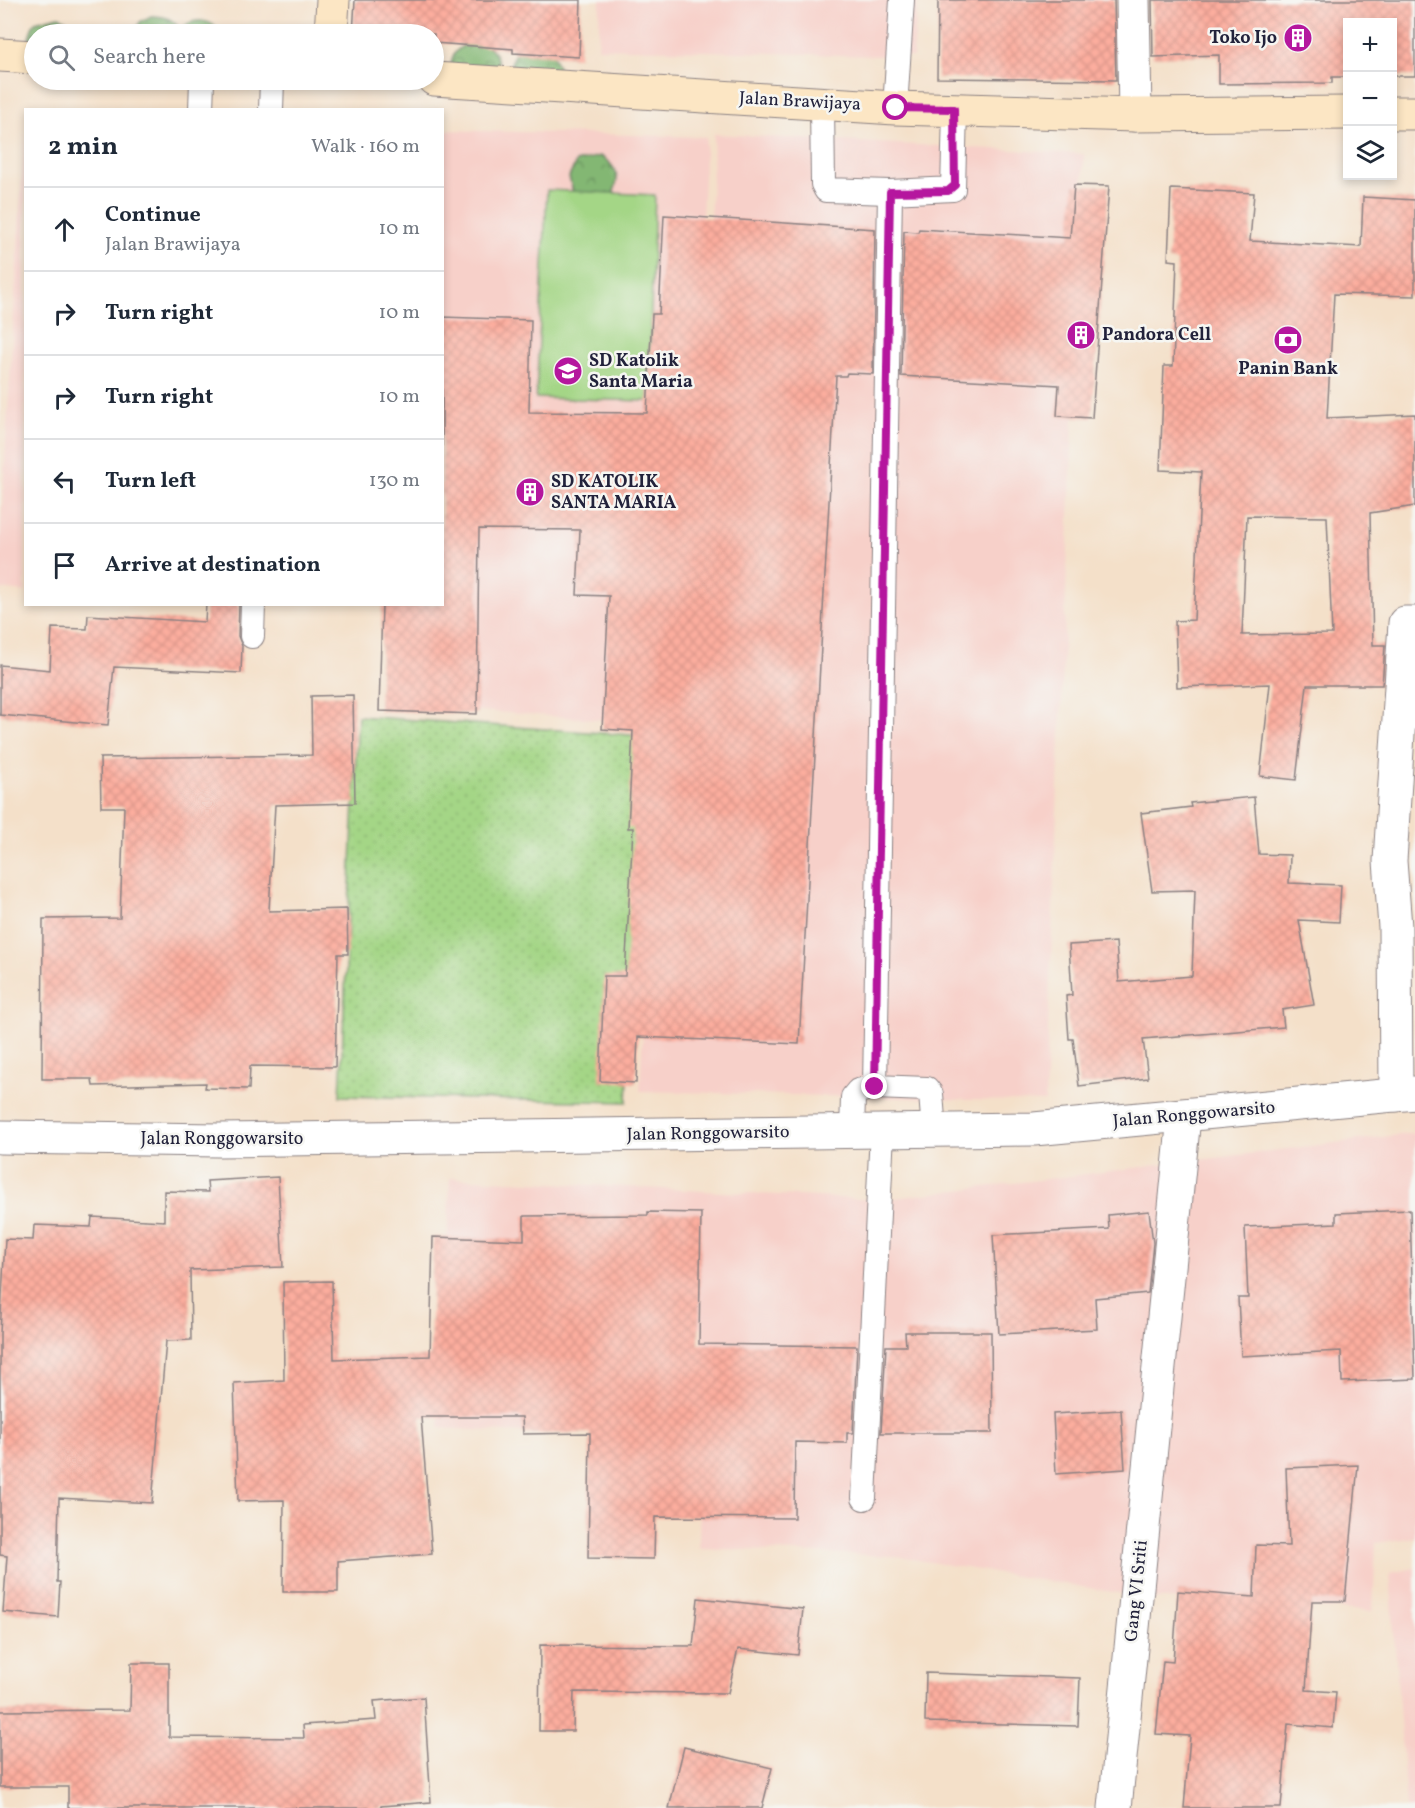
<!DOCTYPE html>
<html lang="en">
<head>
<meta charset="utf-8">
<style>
  body { margin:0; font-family:Vollkorn,serif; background:#f2f2f3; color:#1f2937 }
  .controls { position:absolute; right:18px; top:18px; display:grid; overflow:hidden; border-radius:0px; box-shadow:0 3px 9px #0003 }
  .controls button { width:54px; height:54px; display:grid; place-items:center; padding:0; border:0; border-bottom:2px solid #e0e1e3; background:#fff; color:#1f2937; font:30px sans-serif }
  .stop { position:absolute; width:18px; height:18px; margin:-14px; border:4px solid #b5179e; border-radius:50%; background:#fff }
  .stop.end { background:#b5179e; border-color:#fff; box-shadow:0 2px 6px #0008 }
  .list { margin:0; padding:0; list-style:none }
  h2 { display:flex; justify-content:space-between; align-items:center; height:78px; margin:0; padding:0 24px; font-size:26px }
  h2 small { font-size:20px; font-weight:400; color:#747a83 }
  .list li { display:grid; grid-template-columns:39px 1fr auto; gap:18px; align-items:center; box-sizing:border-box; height:84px; padding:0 24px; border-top:2px solid #e0e1e3 }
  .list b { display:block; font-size:22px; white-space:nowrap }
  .list p { margin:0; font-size:20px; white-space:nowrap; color:#747a83 }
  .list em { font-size:20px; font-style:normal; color:#747a83 }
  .icon { flex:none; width:33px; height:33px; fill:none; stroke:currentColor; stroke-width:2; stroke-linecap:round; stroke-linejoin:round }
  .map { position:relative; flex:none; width:1415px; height:1808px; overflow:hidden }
  .search { position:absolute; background:#fff; box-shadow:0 3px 9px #0003; left:24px; top:24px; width:420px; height:66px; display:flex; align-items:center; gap:15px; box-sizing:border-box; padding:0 21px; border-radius:33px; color:#747a83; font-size:22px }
  .panel { position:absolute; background:#fff; box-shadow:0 3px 9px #0003; left:24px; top:108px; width:420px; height:498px; border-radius:0px }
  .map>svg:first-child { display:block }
</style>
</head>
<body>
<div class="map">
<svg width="1415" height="1808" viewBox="0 0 1415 1808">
  <defs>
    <pattern id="grass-dots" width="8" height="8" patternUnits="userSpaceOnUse" patternTransform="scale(1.5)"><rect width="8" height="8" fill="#a4d686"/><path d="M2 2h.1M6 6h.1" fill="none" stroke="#8db775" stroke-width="1.8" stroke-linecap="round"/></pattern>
    <pattern id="forest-crowns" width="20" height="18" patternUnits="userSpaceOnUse" patternTransform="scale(1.5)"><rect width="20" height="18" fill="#83b773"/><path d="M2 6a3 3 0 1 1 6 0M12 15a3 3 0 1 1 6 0" fill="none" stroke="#6b9460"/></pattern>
    <pattern id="building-cross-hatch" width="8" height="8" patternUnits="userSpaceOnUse" patternTransform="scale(1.5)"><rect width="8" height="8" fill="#fcad9e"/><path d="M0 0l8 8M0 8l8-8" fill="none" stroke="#d89589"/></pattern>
  </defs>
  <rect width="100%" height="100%" fill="#f6f6f2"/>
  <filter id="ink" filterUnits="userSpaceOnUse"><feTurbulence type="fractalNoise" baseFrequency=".0167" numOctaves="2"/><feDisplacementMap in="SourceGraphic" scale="12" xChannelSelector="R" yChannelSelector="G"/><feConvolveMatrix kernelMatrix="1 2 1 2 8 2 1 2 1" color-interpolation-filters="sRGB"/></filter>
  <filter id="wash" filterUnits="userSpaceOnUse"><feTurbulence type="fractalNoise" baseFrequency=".008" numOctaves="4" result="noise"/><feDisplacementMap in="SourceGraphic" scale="24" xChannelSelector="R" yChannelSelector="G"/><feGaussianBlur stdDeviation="1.35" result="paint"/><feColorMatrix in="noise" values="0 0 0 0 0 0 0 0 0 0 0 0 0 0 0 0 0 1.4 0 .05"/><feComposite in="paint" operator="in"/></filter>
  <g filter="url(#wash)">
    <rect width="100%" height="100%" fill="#f4e0c9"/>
    <g fill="#f7d0c9">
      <polygon points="600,0 918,0 913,57 598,48"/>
      <polygon points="25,130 25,592 0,589 0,541"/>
      <polygon points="443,130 706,137 677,725 395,705 442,604"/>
      <polygon points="714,134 1084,154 1045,1102 640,1091 657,744 688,744"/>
      <polygon points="1415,1133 1415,1537 1376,1543 1373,1611 1149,1598 894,1556 699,1548 702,1328 567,1332 547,1434 439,1428 450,1178 878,1200"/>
      <polygon points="1415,1568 1415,1808 1406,1808 1390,1573"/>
    </g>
    <polygon fill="url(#grass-dots)" stroke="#637c60" stroke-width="1.5" points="358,716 644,736 627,1102 340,1096"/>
    <g fill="url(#forest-crowns)" stroke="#526c57" stroke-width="1.5">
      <path d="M59,16L69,22L75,34H34V54C27,42 28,35 35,22Z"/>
      <path d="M151,16C165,16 174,18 180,31C192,16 212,18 221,34H134L140,22Z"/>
      <path d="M469,43C491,42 501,54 498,76L451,71C450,56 455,49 469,43Z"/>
      <polygon points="551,50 558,67 557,78 510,73 512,59 517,51"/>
      <path d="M600,156C618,166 622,181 610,198L573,192L569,177L576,162Z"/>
    </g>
    <polygon fill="#a4d686" stroke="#637c60" stroke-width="1.5" points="547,190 655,195 648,401 536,398"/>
    <g id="blocks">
      <g fill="url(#building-cross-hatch)" fill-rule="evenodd">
        <polygon points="355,0 581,0 579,57 513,53 513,49 434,43 434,34 353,34"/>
        <polygon points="938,0 1114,0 1116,80 937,78"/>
        <polygon points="1152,0 1415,0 1415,76 1392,76 1392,22 1347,22 1347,77 1332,77 1332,83 1219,84 1219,55 1153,57"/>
        <polygon points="1074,185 1109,186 1092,418 1057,416 1059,385 901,376 904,231 918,232 919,229 1070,238"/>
        <path d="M1171,189L1254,193L1250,241L1361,247L1363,197L1415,200V296L1334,294L1327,418L1415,414V506L1370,513L1373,645H1385L1382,685H1307L1296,780L1260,776L1270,684L1177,687L1175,621L1194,620L1201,472L1160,470L1164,366H1173L1177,261L1168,260ZM1247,516L1327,517L1332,634L1242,635Z"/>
        <polygon points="664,215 875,229 873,374 847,373 846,376 836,376 799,1044 638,1037 636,1083 600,1081 604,976 625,976 633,828 628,828 633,731 602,729 609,596 577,595 580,530 479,529 477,714 379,711 382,604 442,604 442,317 531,320 529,412 647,413 652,314 659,314"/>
        <polygon points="206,604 239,604 238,636 242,646 241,673 114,667 108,725 0,715 0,665 50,670 52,628 87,629 88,615 205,622"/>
        <polygon points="353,695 355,803 275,805 269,911 347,909 348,954 338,954 335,1067 250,1066 249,1089 205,1088 206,1083 93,1086 92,1079 42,1079 43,919 120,918 124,807 101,807 100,758 312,755 311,696"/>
        <polygon points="1254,797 1259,854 1290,855 1289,883 1341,885 1339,922 1299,920 1314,1005 1282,1010 1284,1027 1143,1039 1148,1078 1079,1086 1073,1039 1069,1039 1066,996 1072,995 1069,945 1116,942 1119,982 1192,976 1195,890 1152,891 1141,813 1191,807 1190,803"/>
        <polygon points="278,1177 283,1267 190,1270 191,1340 166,1341 152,1503 59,1498 57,1582 60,1582 58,1617 3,1612 7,1556 0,1555 0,1333 5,1239 33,1240 34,1225 91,1227 92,1217 164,1221 164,1191 208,1192 207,1181"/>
        <polygon points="1410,1210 1415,1379 1342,1382 1341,1351 1241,1356 1238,1298 1248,1298 1245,1227 1336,1223 1336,1213"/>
        <polygon points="1149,1211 1153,1243 1148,1293 1095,1298 1097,1329 999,1334 993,1235 1109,1229 1108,1215"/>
        <polygon points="648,1212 701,1213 699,1344 857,1346 853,1433 847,1433 847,1443 795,1442 794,1518 655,1517 654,1559 588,1558 590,1433 523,1434 522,1417 421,1417 432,1554 338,1561 338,1592 283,1592 284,1500 238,1501 234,1383 284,1380 283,1282 332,1281 334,1359 430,1356 433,1237 524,1240 524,1216 648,1215"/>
        <polygon points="905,1332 991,1332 992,1433 881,1433 886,1346 906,1346"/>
        <polygon points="1121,1410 1125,1469 1056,1474 1053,1414"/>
        <polygon points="1358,1465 1345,1601 1312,1601 1306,1690 1336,1692 1333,1728 1288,1724 1281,1808 1184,1808 1190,1736 1156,1734 1163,1661 1173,1662 1178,1591 1254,1597 1256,1545 1289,1546 1286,1468"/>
        <polygon points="698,1598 803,1609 798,1655 738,1649 728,1693 574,1692 573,1731 539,1731 540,1645 693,1646"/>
        <polygon points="131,1663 169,1663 169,1737 304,1738 303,1725 376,1720 374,1701 424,1697 431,1802 381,1806 381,1808 68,1808 68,1787 0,1787 0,1711 130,1710"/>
        <polygon points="926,1673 1080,1678 1078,1726 925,1722"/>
        <polygon points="684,1747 772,1768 762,1808 669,1808"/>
      </g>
    </g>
  </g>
  <g filter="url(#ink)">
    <use href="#blocks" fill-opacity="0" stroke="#8b8182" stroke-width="1.5"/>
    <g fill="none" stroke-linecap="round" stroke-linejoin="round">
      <g stroke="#8b8182" stroke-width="26">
        <g id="service">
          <polyline points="822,104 823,184 826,190 890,192 953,189 955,109"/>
          <polyline points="895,108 902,0"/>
          <polyline points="201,110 202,80"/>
          <polyline points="271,110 272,80"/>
          <polyline points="252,636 253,604"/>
          <polyline points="875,1087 890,192"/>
          <polyline points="852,1132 853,1097 858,1091 875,1087 927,1089 931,1094 934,1131"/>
          <polyline points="864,1498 882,1132"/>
        </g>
      </g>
      <g stroke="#8b8182" stroke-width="35">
        <g id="minor">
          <polyline points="1133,0 1135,115"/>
          <polyline points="1396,1095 1395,927 1390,861 1405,623 1415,623"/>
          <polyline points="1115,1808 1184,1117"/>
        </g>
      </g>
      <g stroke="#8b8182" stroke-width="35">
        <polyline id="tertiary" points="0,1137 219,1140 1034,1129 1415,1093"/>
      </g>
      <g stroke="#8b8182" stroke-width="35">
        <g id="secondary">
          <polyline points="331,34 333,0"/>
          <polyline points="0,55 34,57"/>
          <polyline points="434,79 895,108 1135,115 1348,113"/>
          <polyline points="1392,113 1415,113"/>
        </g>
      </g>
      <use href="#service" stroke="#fff" stroke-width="24"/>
      <use href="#minor" stroke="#fff" stroke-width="33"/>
      <use href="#tertiary" stroke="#fff" stroke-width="33"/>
      <use href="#secondary" stroke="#fce6c4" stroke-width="33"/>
    </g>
  </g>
  <g fill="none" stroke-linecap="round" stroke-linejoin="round" filter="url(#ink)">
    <polyline stroke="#b5179e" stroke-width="8" points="875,1087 890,192 948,191 955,185 954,109 896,108"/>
  </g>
  <defs>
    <g id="building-disc" transform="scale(1.5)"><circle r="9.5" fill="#b5179e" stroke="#f6f6f2"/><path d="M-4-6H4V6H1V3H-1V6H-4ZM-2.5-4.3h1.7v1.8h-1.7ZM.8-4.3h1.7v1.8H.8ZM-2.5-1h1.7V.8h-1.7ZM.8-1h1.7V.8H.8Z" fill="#fff"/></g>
    <g id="bank-disc" transform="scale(1.5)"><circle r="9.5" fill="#b5179e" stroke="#f6f6f2"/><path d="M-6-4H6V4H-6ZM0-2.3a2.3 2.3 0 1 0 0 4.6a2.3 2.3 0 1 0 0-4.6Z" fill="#fff"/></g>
    <g id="school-disc" transform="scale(1.5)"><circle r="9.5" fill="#b5179e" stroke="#f6f6f2"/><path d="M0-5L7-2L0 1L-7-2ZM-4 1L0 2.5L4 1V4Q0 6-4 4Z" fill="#fff"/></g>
  </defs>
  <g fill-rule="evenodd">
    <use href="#building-disc" x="1298" y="38"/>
    <use href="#building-disc" x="1081" y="335"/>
    <use href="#bank-disc" x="1288" y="340"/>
    <use href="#school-disc" x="568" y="371"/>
    <use href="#building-disc" x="530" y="492"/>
  </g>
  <g text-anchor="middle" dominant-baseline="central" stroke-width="5" stroke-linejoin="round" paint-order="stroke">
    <g font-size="18" font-weight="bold" fill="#22223b" stroke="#f6f6f2" text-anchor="start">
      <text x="1277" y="38" text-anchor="end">Toko Ijo</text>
      <text x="1102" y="335">Pandora Cell</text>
      <text x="589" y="361">SD Katolik<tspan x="589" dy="21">Santa Maria</tspan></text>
      <text x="1288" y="369" text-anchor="middle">Panin Bank</text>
      <text x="551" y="482">SD KATOLIK<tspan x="551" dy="21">SANTA MARIA</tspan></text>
    </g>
    <g font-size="18" fill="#22223b" stroke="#f6f6f2">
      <text transform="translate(800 102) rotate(3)">Jalan Brawijaya</text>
      <text transform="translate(1194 1115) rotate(-5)">Jalan Ronggowarsito</text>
      <text transform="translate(708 1134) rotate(-1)">Jalan Ronggowarsito</text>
      <text x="222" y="1139">Jalan Ronggowarsito</text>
      <text transform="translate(1137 1591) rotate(-84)">Gang VI Sriti</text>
    </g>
  </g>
</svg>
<div class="controls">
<button>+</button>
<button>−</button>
<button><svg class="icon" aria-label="layers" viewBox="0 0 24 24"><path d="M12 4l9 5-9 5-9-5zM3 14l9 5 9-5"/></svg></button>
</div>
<div class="stop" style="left:896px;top:108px"></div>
<div class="stop end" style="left:875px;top:1087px"></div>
<div class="search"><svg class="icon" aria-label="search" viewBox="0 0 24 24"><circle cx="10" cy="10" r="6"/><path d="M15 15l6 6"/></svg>Search here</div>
<section class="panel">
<h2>2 min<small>Walk · 160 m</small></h2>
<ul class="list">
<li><svg class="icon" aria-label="ahead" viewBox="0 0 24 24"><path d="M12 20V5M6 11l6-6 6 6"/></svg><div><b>Continue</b><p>Jalan Brawijaya</p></div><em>10 m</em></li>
<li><svg class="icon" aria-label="right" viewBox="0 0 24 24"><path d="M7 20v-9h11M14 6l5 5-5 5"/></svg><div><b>Turn right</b></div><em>10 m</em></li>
<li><svg class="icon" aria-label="right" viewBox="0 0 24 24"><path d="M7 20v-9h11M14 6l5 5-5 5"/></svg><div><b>Turn right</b></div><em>10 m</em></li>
<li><svg class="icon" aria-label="left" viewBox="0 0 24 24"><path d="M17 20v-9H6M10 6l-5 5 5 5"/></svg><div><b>Turn left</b></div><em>130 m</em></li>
<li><svg class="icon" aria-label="arrive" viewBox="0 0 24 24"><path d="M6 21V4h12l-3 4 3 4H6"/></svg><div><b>Arrive at destination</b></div></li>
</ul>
</section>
</div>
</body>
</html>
